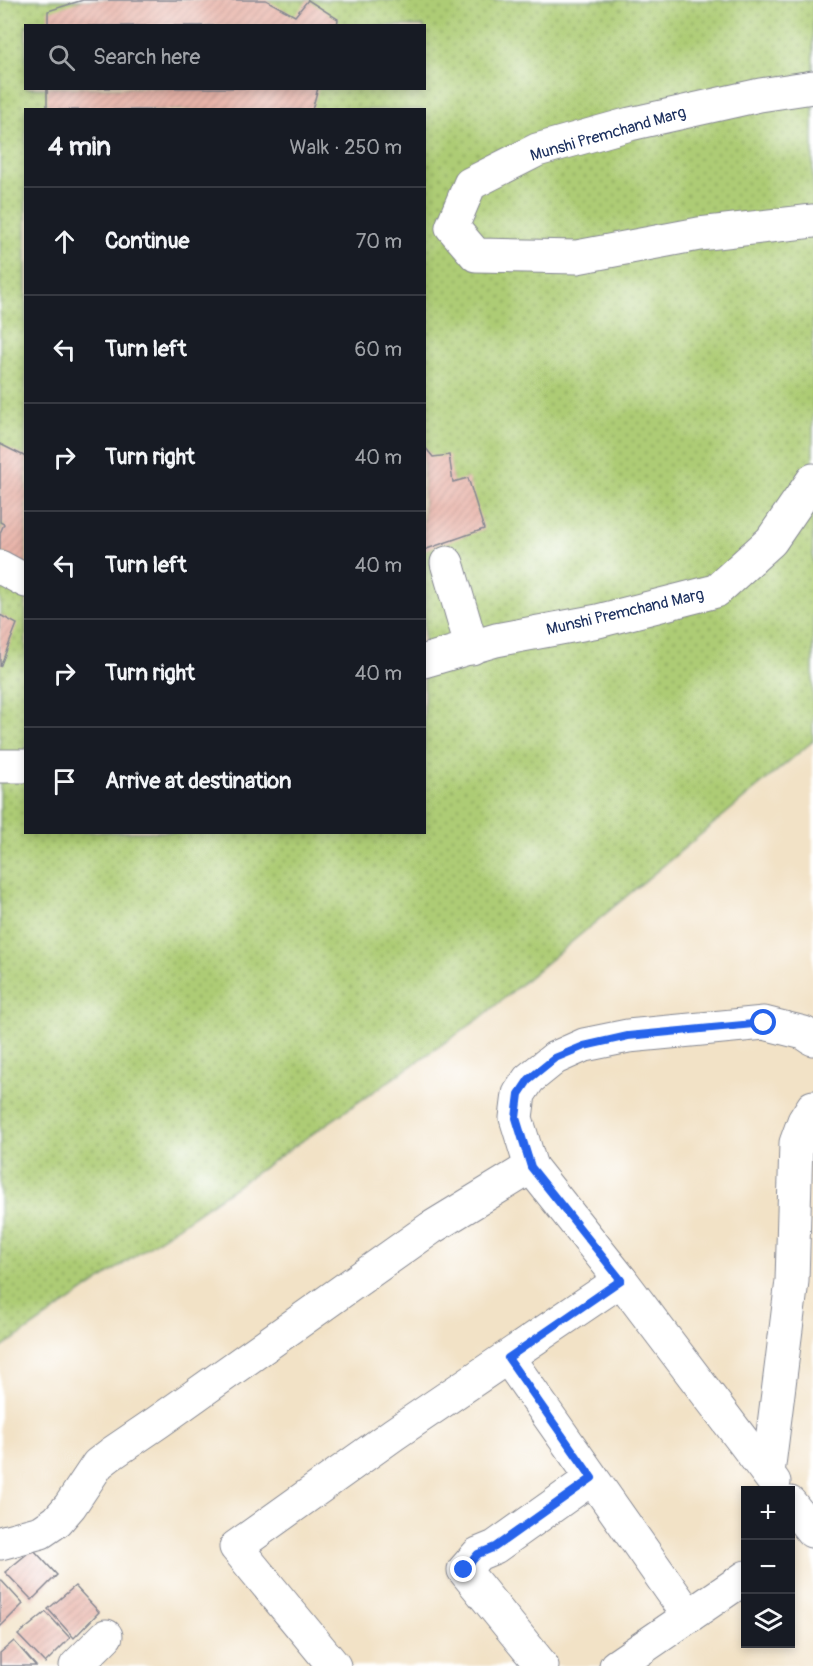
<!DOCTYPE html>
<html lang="en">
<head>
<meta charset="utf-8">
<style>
  body { margin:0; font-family:Pangolin,sans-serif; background:#242831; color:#f1f3f6 }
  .controls { position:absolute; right:18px; bottom:18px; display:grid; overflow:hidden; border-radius:0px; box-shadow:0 3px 9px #0003 }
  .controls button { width:54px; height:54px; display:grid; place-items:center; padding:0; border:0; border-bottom:2px solid #363941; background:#171b24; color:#f1f3f6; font:30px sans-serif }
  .stop { position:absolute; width:18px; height:18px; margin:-14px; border:4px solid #2563eb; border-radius:50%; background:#fff }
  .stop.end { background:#2563eb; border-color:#fff; box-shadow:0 2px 6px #0008 }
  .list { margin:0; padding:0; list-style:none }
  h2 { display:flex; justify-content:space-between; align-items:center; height:78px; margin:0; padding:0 24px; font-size:26px }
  h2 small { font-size:20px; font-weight:400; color:#9ea1a6 }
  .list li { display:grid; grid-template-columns:39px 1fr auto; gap:18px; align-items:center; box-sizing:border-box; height:108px; padding:0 24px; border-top:2px solid #363941 }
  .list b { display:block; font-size:22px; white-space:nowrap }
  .list em { font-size:20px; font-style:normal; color:#9ea1a6 }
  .icon { flex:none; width:33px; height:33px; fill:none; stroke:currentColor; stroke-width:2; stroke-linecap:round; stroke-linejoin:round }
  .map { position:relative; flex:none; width:813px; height:1666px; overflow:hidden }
  .search { position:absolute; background:#171b24; box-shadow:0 3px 9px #0003; left:24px; top:24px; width:402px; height:66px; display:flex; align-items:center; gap:15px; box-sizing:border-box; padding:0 21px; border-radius:0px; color:#9ea1a6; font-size:22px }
  .panel { position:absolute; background:#171b24; box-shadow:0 3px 9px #0003; left:24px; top:108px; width:402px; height:726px; border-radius:0px }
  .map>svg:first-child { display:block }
</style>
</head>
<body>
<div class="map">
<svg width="813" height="1666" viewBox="0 0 813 1666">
  <defs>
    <pattern id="grass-dots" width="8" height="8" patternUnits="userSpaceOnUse" patternTransform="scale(1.5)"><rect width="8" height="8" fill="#adcc74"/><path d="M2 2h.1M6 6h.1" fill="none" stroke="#8ca662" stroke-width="1.8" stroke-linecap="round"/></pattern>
    <pattern id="building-hatch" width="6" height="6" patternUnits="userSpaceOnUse" patternTransform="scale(1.5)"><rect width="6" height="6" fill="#e9b5aa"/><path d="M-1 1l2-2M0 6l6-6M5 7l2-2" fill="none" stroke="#c79c95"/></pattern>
  </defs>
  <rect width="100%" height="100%" fill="#fff"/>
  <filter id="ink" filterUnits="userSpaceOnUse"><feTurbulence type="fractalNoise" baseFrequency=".0167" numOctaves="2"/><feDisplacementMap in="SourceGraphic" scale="12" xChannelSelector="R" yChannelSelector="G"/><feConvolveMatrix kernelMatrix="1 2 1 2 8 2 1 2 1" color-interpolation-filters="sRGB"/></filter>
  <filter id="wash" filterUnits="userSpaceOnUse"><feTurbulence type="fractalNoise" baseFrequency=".008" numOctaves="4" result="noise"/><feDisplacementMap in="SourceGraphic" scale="24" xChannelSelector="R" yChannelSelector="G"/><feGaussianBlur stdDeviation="1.35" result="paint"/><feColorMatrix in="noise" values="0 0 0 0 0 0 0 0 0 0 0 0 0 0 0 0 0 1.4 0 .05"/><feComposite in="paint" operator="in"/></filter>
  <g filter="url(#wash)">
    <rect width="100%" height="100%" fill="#f2e2c6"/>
    <path fill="url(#grass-dots)" stroke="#647e69" stroke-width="1.5" fill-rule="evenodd" d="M0,0H813V741L479,1019L0,1349ZM26,26H424V88H26ZM26,110H424V832H26Z"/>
    <g id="blocks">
      <g fill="url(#building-hatch)">
        <polygon points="83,0 266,0 295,16 308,0 338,19 337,26 48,26 48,11"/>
        <polygon points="47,88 318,88 312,110 47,110"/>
        <polygon points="0,444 26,457 26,566 0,552 0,533 4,524 0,522"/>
        <polygon points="424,446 433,457 449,455 453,482 468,478 484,529 424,550"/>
        <polygon points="0,615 17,624 0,667"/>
        <polygon points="33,1549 57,1575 32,1600 5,1572"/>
        <polygon points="0,1579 23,1604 0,1627"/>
        <polygon points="75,1586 99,1612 74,1638 48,1609"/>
        <polygon points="46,1612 70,1638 45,1663 18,1635"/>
        <polygon points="14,1641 36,1666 0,1666 0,1653"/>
      </g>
    </g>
  </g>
  <g filter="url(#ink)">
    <use href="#blocks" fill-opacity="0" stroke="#868892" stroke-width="1.5"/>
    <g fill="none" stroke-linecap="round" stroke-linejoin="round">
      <g stroke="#868892" stroke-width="35">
        <g id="minor">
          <polyline points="813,87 760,95 630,124 537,150 470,184 452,227 476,255 577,257 699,234 813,221"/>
          <polyline points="447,563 472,648"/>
          <polyline points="0,567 26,581"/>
          <polyline points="424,661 496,640 598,621 716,591 771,541 813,480"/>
          <polyline points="0,766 26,766"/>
          <polyline points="531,1167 516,1118 519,1094 529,1079 555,1058 584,1045 628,1036 764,1023 804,1033 813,1039"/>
          <polyline points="621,1280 774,1482"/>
          <polyline points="508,1358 689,1616"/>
          <polyline points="768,1473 792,1281 796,1143 804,1121 813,1107"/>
          <polyline points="790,1503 812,1531"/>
          <polyline points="0,1543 41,1532 57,1521 70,1506 98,1464 111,1454 158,1422 431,1228 531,1167 621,1280 394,1434 236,1547 334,1666"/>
          <polyline points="76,1666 106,1636"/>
          <polyline points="542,1666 464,1570 478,1554 495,1547 592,1478"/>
          <polyline points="616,1666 746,1577"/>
        </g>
      </g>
      <use href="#minor" stroke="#fff" stroke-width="33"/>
    </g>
  </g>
  <g fill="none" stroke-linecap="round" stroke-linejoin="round" filter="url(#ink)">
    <polyline stroke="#2563eb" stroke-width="8" points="464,1570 478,1554 495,1547 592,1478 508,1358 621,1280 531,1167 516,1118 519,1094 529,1079 555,1058 584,1046 628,1036 764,1023"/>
  </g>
  <g text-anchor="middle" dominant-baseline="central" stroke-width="4.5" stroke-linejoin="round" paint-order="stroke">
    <g font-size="16" fill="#1b2f5e" stroke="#fff">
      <text transform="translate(608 134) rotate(-16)">Munshi Premchand Marg</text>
      <text transform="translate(625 612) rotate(-13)">Munshi Premchand Marg</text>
    </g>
  </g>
</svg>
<div class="controls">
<button>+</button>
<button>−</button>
<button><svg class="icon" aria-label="layers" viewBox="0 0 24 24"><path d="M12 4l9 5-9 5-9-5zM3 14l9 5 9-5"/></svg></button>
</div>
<div class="stop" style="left:764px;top:1023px"></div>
<div class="stop end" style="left:464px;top:1570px"></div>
<div class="search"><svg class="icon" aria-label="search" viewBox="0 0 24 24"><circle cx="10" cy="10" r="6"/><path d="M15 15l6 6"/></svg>Search here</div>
<section class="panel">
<h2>4 min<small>Walk · 250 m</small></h2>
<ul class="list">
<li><svg class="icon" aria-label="ahead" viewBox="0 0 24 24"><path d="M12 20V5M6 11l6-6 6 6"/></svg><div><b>Continue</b></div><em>70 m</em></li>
<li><svg class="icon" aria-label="left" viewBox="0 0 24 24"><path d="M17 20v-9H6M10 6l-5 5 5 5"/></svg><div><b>Turn left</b></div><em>60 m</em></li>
<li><svg class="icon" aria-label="right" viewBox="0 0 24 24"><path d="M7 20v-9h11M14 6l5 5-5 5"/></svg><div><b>Turn right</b></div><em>40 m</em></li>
<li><svg class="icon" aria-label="left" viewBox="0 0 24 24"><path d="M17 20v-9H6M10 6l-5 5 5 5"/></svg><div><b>Turn left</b></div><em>40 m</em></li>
<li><svg class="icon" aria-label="right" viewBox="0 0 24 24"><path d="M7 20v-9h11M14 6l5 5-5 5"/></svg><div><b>Turn right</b></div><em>40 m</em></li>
<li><svg class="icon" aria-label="arrive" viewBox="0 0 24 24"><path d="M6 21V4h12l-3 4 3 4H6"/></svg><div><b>Arrive at destination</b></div></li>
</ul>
</section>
</div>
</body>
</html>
